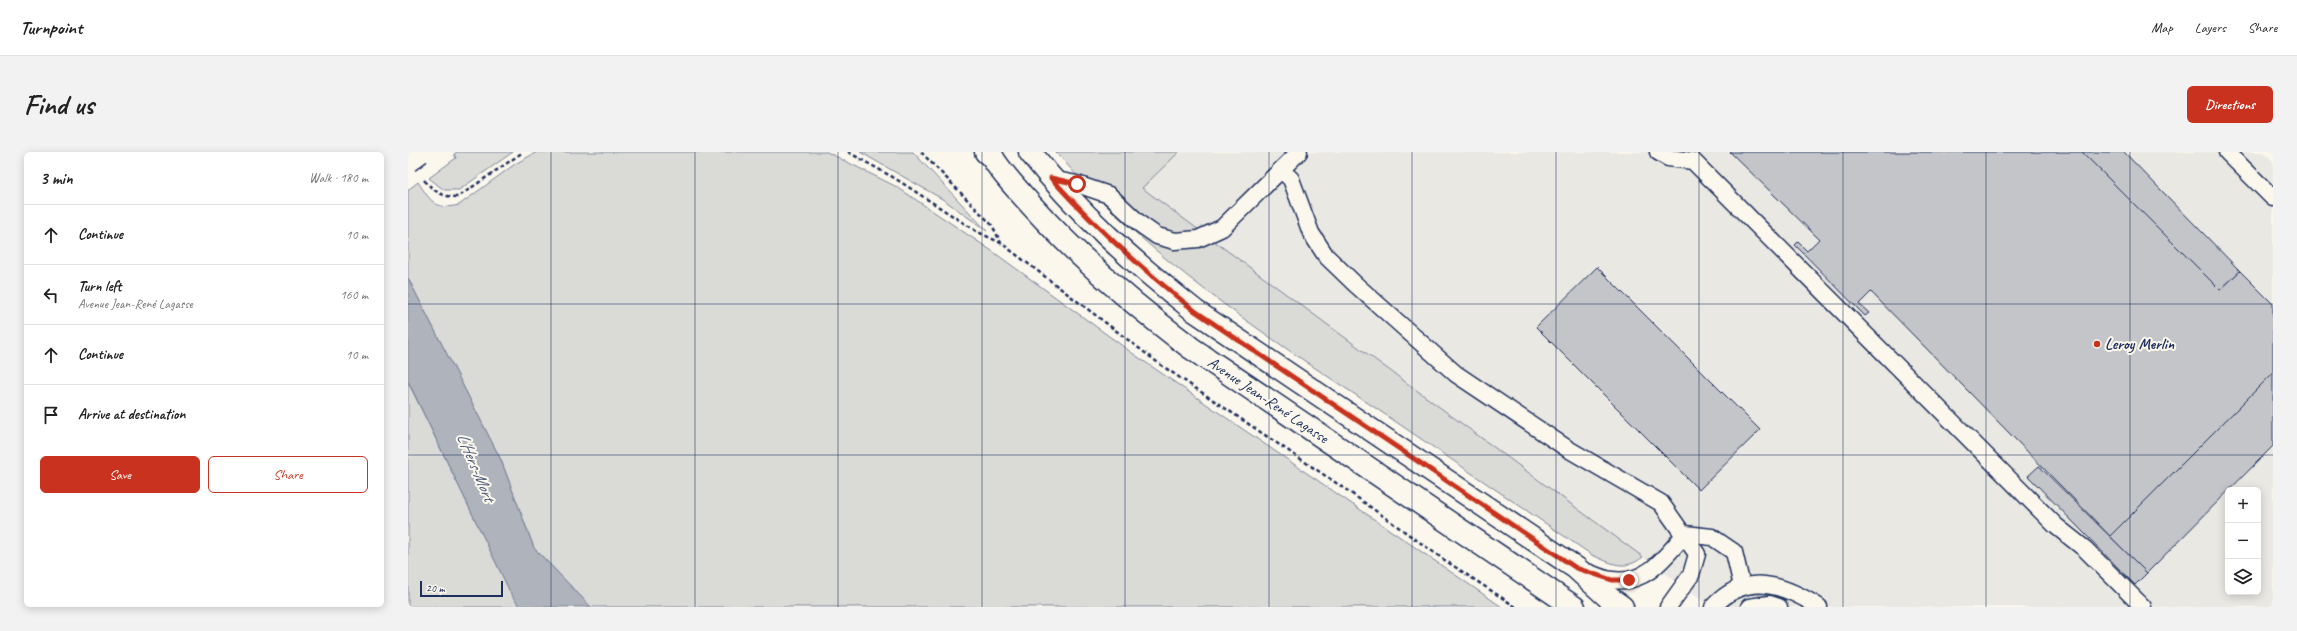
<!DOCTYPE html>
<html lang="en">
<head>
<meta charset="utf-8">
<style>
  body { margin:0; font-family:Caveat,sans-serif; background:#f2f2f2; color:#222 }
  .controls { position:absolute; right:12px; bottom:12px; display:grid; overflow:hidden; border-radius:6px; box-shadow:0 2px 10px #0003 }
  .controls button { width:36px; height:36px; display:grid; place-items:center; padding:0; border:0; border-bottom:1px solid #e0e0e0; background:#fff; color:#222; font:20px sans-serif }
  .scale { position:absolute; left:12px; bottom:10px; width:83px; box-sizing:border-box; padding-left:4px; border:2px solid #1b2f5e; border-top:0; font-size:11px; line-height:14px; white-space:nowrap; color:#1b2f5e; -webkit-text-stroke:3px #fbf7ec; paint-order:stroke }
  .stop { position:absolute; width:12px; height:12px; margin:-9px; border:3px solid #c8321e; border-radius:50%; background:#fff }
  .stop.end { background:#c8321e; border-color:#fff; box-shadow:0 1px 4px #0008 }
  .list { margin:0; padding:0; list-style:none }
  h2 { display:flex; justify-content:space-between; align-items:center; height:52px; margin:0; padding:0 16px; font-size:17px }
  h2 small { font-size:13px; font-weight:400; color:#767676 }
  .list li { display:grid; grid-template-columns:26px 1fr auto; gap:12px; align-items:center; box-sizing:border-box; height:60px; padding:0 16px; border-top:1px solid #e0e0e0 }
  .list b { display:block; font-size:15px; white-space:nowrap }
  .list p { margin:0; font-size:13px; white-space:nowrap; color:#767676 }
  .list em { font-size:13px; font-style:normal; color:#767676 }
  .actions { display:flex; gap:8px; padding:12px 16px }
  .actions a { flex:1; padding:9px 0; border:1px solid #c8321e; border-radius:6px; text-align:center; font-size:14px; color:#c8321e }
  .actions .main { background:#c8321e; color:#fff }
  .icon { flex:none; width:22px; height:22px; fill:none; stroke:currentColor; stroke-width:2; stroke-linecap:round; stroke-linejoin:round }
  .map { position:relative; flex:none; width:1865px; height:455px; overflow:hidden; border-radius:6px }
  header { display:flex; align-items:center; gap:24px; box-sizing:border-box; height:56px; padding:0 20px; background:#fff; border-bottom:1px solid #e0e0e0 }
  header strong { font-size:19px }
  nav { display:flex; gap:22px; margin-inline-start:auto; font-size:14px }
  .intro { display:flex; align-items:center; justify-content:space-between; box-sizing:border-box; height:96px; padding:0 24px }
  h1 { margin:0; font-size:28px }
  .button { padding:10px 18px; border-radius:6px; background:#c8321e; color:#fff; font-size:14px; font-weight:700 }
  main { display:flex; gap:24px; padding:0 24px }
  aside { flex:1; background:#fff; border-radius:6px; box-shadow:0 2px 10px #0003 }
  .map>svg:first-child { display:block }
</style>
</head>
<body>
<header>
<strong>Turnpoint</strong>
<nav><a>Map</a><a>Layers</a><a>Share</a></nav>
</header>
<div class="intro"><h1>Find us</h1><a class="button">Directions</a></div>
<main>
<aside>
<h2>3 min<small>Walk · 180 m</small></h2>
<ul class="list">
<li><svg class="icon" aria-label="ahead" viewBox="0 0 24 24"><path d="M12 20V5M6 11l6-6 6 6"/></svg><div><b>Continue</b></div><em>10 m</em></li>
<li><svg class="icon" aria-label="left" viewBox="0 0 24 24"><path d="M17 20v-9H6M10 6l-5 5 5 5"/></svg><div><b>Turn left</b><p>Avenue Jean-René Lagasse</p></div><em>160 m</em></li>
<li><svg class="icon" aria-label="ahead" viewBox="0 0 24 24"><path d="M12 20V5M6 11l6-6 6 6"/></svg><div><b>Continue</b></div><em>10 m</em></li>
<li><svg class="icon" aria-label="arrive" viewBox="0 0 24 24"><path d="M6 21V4h12l-3 4 3 4H6"/></svg><div><b>Arrive at destination</b></div></li>
</ul>
<div class="actions"><a class="main">Save</a><a>Share</a></div>
</aside>
<div class="map">
<svg width="1865" height="455" viewBox="0 0 1865 455">
  <rect width="100%" height="100%" fill="#fbf7ec"/>
  <filter id="ink" filterUnits="userSpaceOnUse"><feTurbulence type="fractalNoise" baseFrequency=".025" numOctaves="2"/><feDisplacementMap in="SourceGraphic" scale="8" xChannelSelector="R" yChannelSelector="G"/><feConvolveMatrix kernelMatrix="1 2 1 2 8 2 1 2 1" color-interpolation-filters="sRGB"/></filter>
  <g filter="url(#ink)">
    <path fill="#eae8e2" fill-rule="evenodd" d="M771,0H1856L1865,9V455H1303L734,36ZM1820,338H1850V440H1820Z"/>
    <g fill="#dadad7" stroke="#7a849a">
      <polygon points="49,0 105,0 51,38 36,38 21,26 48,6 46,2"/>
      <path d="M129,0H419L489,35L584,99L727,203L1094,455H183L126,396L93,308L0,126V38L10,30C22,48 27,59 51,53L107,12Z"/>
      <polygon points="452,0 505,0 579,79 536,48"/>
      <path d="M648,0H771L734,36L1235,405C1216,420 1203,411 1184,403C1111,354 1039,304 966,255C852,180 737,104 648,0Z"/>
      <polygon points="0,230 104,443 112,455 0,455"/>
    </g>
    <polygon fill="#afb3bb" stroke="#747e96" points="0,126 93,308 126,396 183,455 112,455 104,444 0,229"/>
    <g fill="#c3c5c9" stroke="#1b2f5e">
      <polygon points="1322,0 1674,0 1812,138 1832,119 1865,152 1865,221 1702,384 1463,140 1451,152 1461,161 1457,164 1387,93 1390,90 1399,99 1411,87"/>
      <polygon points="1674,0 1716,0 1832,119 1812,138"/>
      <polygon points="1189,115 1352,278 1291,338 1128,175"/>
      <polygon points="1865,221 1865,294 1739,421 1702,384"/>
      <polygon points="1631,314 1739,421 1727,433 1620,324"/>
    </g>
    <g fill="none" stroke-linecap="round" stroke-linejoin="round">
      <g stroke="#1b2f5e" stroke-width="19">
        <g id="service">
          <polyline points="1250,0 1260,6 1285,9 1648,374 1677,397 1735,455"/>
          <polyline points="1819,0 1865,46"/>
          <polyline points="873,18 883,27 903,81 918,104 947,132 1048,222 1160,297 1253,351 1289,402 1283,423 1260,455"/>
          <polyline points="643,27 669,32 701,43 732,72 749,84 767,89 790,87 814,76 891,0"/>
          <polyline points="1277,382 1304,385 1326,400 1334,434"/>
          <path d="M1174,418C1183,421 1194,427 1204,428C1238,433 1257,405 1277,382"/>
          <path d="M1305,455C1338,419 1375,432 1411,455"/>
          <polyline points="1341,455 1362,452 1371,455"/>
        </g>
      </g>
      <g stroke="#1b2f5e" stroke-width="25">
        <g id="minor">
          <path d="M581,0C592,20 610,38 625,55C672,107 726,153 783,196L1166,455"/>
          <path d="M622,0C670,61 726,111 787,159L1168,416L1200,445L1214,455"/>
        </g>
      </g>
      <g stroke="#1b2f5e" stroke-width="25">
        <polyline id="primary" points="578,0 585,6"/>
      </g>
      <g stroke="#1b2f5e" stroke-width="2.5" stroke-dasharray="4 3" stroke-linecap="butt">
        <polyline points="440,0 488,27 568,79 593,91 753,213 940,339 1035,407 1108,455"/>
        <polyline points="513,0 584,73 593,91"/>
        <path d="M16,28C27,40 34,45 50,45L115,0"/>
      </g>
      <use href="#service" stroke="#fbf7ec" stroke-width="16"/>
      <use href="#minor" stroke="#fbf7ec" stroke-width="22"/>
      <use href="#primary" stroke="#fbf7ec" stroke-width="22"/>
      <g stroke="#1b2f5e" stroke-width="25" stroke-linecap="butt">
        <polyline id="primary-bridge" points="0,9 12,0"/>
      </g>
      <use href="#primary-bridge" stroke="#fbf7ec" stroke-width="22"/>
    </g>
  </g>
  <g fill="none" stroke-linecap="round" stroke-linejoin="round" filter="url(#ink)">
    <path stroke="#c8321e" stroke-width="5" d="M669,32L643,26C687,75 735,118 787,159L1168,416L1204,428H1221"/>
  </g>
  <path fill="none" stroke="#1b2f5e" stroke-width="1" stroke-opacity="0.55" d="M143,0V455M287,0V455M430,0V455M574,0V455M717,0V455M861,0V455M1004,0V455M1148,0V455M1291,0V455M1435,0V455M1578,0V455M1722,0V455M0,152H1865M0,303H1865"/>
  <circle fill="#c8321e" stroke="#fbf7ec" stroke-width="1.5" cx="1689" cy="192" r="4"/>
  <g text-anchor="middle" dominant-baseline="central" stroke-width="4" stroke-linejoin="round" paint-order="stroke">
    <g font-size="16" font-weight="bold" fill="#1b2f5e" stroke="#fbf7ec" text-anchor="start">
      <text x="1697" y="192">Leroy Merlin</text>
    </g>
    <g font-size="16" fill="#1b2f5e" stroke="#fbf7ec">
      <text transform="translate(860 248) rotate(34)">Avenue Jean-René Lagasse</text>
    </g>
    <g font-size="17" font-style="italic" fill="#47577a" stroke="#fbf7ec">
      <text transform="translate(68 315) rotate(67)">L'Hers-Mort</text>
    </g>
  </g>
</svg>
<div class="controls">
<button>+</button>
<button>−</button>
<button><svg class="icon" aria-label="layers" viewBox="0 0 24 24"><path d="M12 4l9 5-9 5-9-5zM3 14l9 5 9-5"/></svg></button>
</div>
<div class="scale">20 m</div>
<div class="stop" style="left:669px;top:32px"></div>
<div class="stop end" style="left:1221px;top:428px"></div>
</div>
</main>
</body>
</html>
